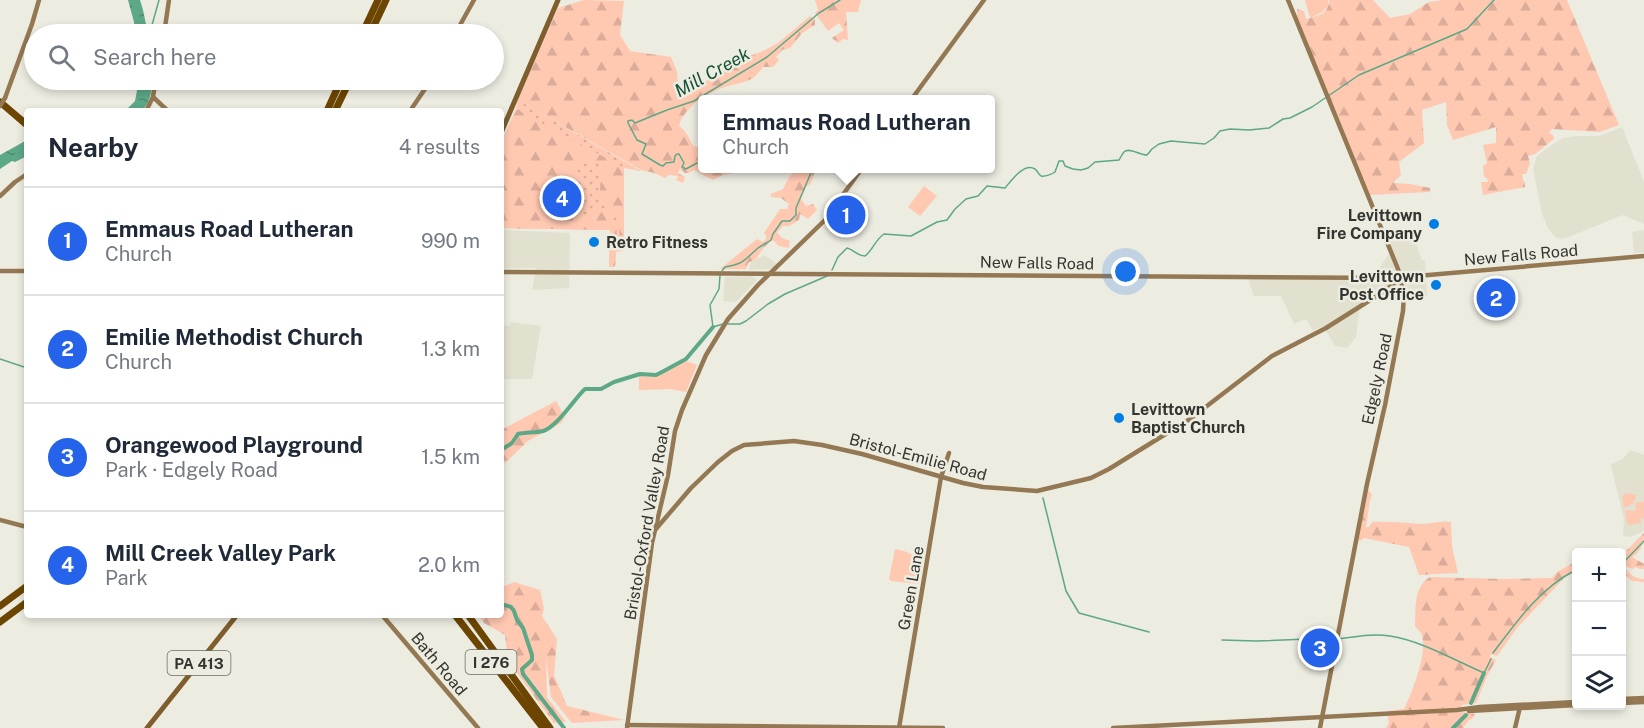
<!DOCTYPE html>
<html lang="en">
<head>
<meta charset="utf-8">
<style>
  body { margin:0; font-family:"Public Sans",sans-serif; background:#f2f2f3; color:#1f2937 }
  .controls { position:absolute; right:18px; bottom:18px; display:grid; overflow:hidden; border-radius:6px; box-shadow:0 3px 9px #0003 }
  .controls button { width:54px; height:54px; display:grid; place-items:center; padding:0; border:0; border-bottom:2px solid #e0e1e3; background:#fff; color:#1f2937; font:30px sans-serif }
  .you { position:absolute; left:1126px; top:272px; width:21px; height:21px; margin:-15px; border:4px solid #fff; border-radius:50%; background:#1a73e8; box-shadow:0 0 0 9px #1a73e833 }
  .badge { display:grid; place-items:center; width:39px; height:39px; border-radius:50%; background:#2563eb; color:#fff; font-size:20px; font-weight:700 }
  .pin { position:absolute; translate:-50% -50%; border:3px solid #fff; box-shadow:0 2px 6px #0006 }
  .popup { position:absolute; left:698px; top:95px; width:297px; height:78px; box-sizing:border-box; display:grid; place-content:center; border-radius:6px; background:#fff; filter:drop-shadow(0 2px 4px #0005); font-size:20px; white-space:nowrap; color:#747a83 }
  .popup b { font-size:22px; color:#1f2937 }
  .popup::after { content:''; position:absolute; left:50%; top:100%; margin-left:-12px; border:12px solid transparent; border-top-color:#fff }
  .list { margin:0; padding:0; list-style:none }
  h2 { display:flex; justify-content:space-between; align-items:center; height:78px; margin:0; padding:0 24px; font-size:26px }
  h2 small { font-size:20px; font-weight:400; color:#747a83 }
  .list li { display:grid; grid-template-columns:39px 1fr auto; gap:18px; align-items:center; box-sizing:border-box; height:108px; padding:0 24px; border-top:2px solid #e0e1e3 }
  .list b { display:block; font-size:22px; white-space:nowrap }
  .list p { margin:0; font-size:20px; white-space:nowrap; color:#747a83 }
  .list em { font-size:20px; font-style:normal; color:#747a83 }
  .icon { flex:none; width:33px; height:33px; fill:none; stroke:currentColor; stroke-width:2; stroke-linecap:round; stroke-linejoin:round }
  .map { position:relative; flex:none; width:1644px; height:728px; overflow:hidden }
  .search { position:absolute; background:#fff; box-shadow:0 3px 9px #0003; left:24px; top:24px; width:480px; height:66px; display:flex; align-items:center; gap:15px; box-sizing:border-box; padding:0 21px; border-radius:33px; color:#747a83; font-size:22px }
  .panel { position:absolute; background:#fff; box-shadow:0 3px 9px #0003; left:24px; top:108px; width:480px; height:510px; border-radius:6px }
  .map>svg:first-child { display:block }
</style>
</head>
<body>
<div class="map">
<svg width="1644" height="728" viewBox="0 0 1644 728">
  <defs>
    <pattern id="grass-dots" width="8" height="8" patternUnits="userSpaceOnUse" patternTransform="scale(1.5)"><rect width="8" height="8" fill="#ffc8b1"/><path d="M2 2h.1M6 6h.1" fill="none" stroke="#dbac99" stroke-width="1.8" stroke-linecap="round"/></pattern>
    <pattern id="forest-firs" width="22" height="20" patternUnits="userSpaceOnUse" patternTransform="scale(1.5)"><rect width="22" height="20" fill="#ffc8b1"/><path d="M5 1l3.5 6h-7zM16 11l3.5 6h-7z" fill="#dbac99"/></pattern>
    <pattern id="water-ripples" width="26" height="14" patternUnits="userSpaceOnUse" patternTransform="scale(1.5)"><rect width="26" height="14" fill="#5da886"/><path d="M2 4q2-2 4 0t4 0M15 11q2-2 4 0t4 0" fill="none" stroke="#4e8a6e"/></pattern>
  </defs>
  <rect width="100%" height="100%" fill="#ecece1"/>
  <g fill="#e2e0cf">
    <polygon points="1622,127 1644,182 1644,224 1623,215 1566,238 1561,239 1555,237 1548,228 1542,214 1533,168 1537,156 1553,144 1563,138 1576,136 1599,136"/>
    <polygon points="501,230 570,233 569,288 532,290 536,268 501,268"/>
    <polygon points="1644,230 1644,252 1634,253 1632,232"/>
    <polygon points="1410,235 1413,236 1422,260 1425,260 1427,296 1407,302 1401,301 1380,291 1360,304 1356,337 1347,348 1335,346 1323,326 1313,331 1306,319 1294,324 1281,296 1254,296 1249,283 1250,279 1372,279 1388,255 1394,253 1387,236"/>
    <polygon points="764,255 777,264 771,269 749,270 750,263"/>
    <polygon points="752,276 757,280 736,302 723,301 725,277"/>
    <polygon points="510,322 541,326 532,379 501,379 501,325 510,326"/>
    <polygon points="1630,450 1644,455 1644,531 1630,537 1623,536 1624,519 1611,466 1612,464 1623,459"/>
  </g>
  <polygon fill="url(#grass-dots)" points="518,100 641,171 624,168 624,250 616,252 615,267 609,267 610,230 501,228 501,143 516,109"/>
  <g fill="url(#forest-firs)">
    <path d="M584,0L624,1L620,35L630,51L671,57L677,71L678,85L694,86L696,90L724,65L761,52L778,43L810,16L815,20V25L802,33L790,48L782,50L776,57L779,60L773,67H763C760,71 756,76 753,78C745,83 734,84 725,87C706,94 685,106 679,126C682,128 684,130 686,133C692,141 690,147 702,148V168L738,169L735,170L734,173L723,175L713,180L694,170L689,173H685L680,169L678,173L685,177L683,183L676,180L678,176L669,175L665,178L654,173L641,170L518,100L558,8Z"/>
    <polygon points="815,0 861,0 858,12 846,12 848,40 843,39 838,43 832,38 844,30 839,23 828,31 815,13 818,10"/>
    <path d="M1329,0H1373L1390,18L1410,14L1429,2L1443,0H1567L1619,125L1600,132L1552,129L1549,133L1553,135L1554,139L1535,154L1528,156L1530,164L1526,174H1522L1523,180L1525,183V187L1483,195L1481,182H1488L1487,178L1484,177L1483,166L1487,163L1483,145L1496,143V127L1453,140L1447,125L1446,102L1422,110L1424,143L1399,162L1401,175L1393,183L1410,184L1430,188V192L1370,195L1297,17V9L1304,11L1306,19C1318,16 1329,14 1329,0Z"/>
    <path d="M516,109L624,168V250L620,251L619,219L616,211L603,198L600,191L601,163L598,161H578L576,164V192L572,201L576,212C591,223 593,210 606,208C622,221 616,249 615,267H609L610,230L501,228V143Z"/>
    <polygon points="798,169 816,169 811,183 806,187 801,199 806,206 813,204 817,210 808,219 800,214 799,220 789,226 783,226 777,233 782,238 790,241 789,248 779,246 773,240 763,248 756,259 748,263 746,269 720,269 757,239 763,242 766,239 766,236 764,233 780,209 787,209 789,204 781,198 771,197 771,194 783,189 789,177"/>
    <polygon points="556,401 565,417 561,423 528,441 505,463 501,465 501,430"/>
    <path d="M1369,490L1372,495L1370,500L1366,527H1369L1372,522C1389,521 1405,523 1421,524C1431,524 1441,520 1451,522L1452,546L1458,573L1419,575L1409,547L1364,538L1360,541L1358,539L1368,491Z"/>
    <path d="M1644,533C1644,543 1641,552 1632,557L1644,564V569H1640L1635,567L1633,569L1624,566C1629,574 1634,579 1644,579V582L1632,581L1622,572V555Z"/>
    <path d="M1573,563H1576V574H1568L1566,576L1517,628L1497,656L1491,654L1490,657L1496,660L1488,674L1476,703L1462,705L1461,708L1455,711L1475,714L1473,718L1468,721L1463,728H1386L1389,723L1387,711L1404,709C1412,693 1429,651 1421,633C1420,631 1416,628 1415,626C1416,609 1413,587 1430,577L1502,579L1552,578L1557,572Z"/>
    <polygon points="514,582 540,590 544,609 542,616 557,639 554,675 567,706 624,720 572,723 551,697 546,658 547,697 566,722 554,723 508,661 505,635 484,623 478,615 501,615 501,584 505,586"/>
  </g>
  <g fill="#ffc8b1">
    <polygon points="1305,0 1328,0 1328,6 1322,12 1310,18"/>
    <polygon points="924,186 937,196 920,216 908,207"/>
    <polygon points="686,361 697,365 686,392 670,389 639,390 639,376 656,377"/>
    <polygon points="1625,493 1636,495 1635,500 1632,504 1624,508 1622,497"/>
    <polygon points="1637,502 1644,502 1644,519 1641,517 1641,523 1629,525 1627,523 1625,510 1636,511 1635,504"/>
    <path d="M895,549C917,553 925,562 919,584L891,581L889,579Z"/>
  </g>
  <g fill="url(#water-ripples)">
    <polygon points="128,0 140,0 143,10 148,34 135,34 134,22"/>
    <path d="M139,80H152C152,92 150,102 142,111H125L135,101Z"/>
    <polygon points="27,140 27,156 15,162 12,161 0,169 0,155"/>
  </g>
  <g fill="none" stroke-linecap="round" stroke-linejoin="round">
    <g stroke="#5da886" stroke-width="1.5">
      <polyline points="152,34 155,31 152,25 159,0"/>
      <polyline points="702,163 697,163 686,169 682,167 684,163 679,154 677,154 675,156 674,162 666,163 663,166 660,165 642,154 646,144 637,140 628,123 628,121 632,120 635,123 667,110 694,101 767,57 819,13 840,0"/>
      <path d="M832,270L838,257L847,248C853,249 857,256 865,256C873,250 875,240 884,234L911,236L937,222L947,220L955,209L966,199L978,196L987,186L1005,188C1011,181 1024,162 1035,169C1037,170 1038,174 1041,176C1045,177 1052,174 1055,172L1059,161H1063L1065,166L1073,169L1081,170L1088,168L1095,162L1119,160C1121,157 1122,154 1124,152C1129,147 1140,155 1147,155L1152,149L1159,144L1171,141L1205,144L1214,138L1220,131L1230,129L1249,130L1269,128L1283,119L1290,118L1312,107L1359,75L1467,29L1494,0"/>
      <path d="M722,271L725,267C745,264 745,259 758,248C762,245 767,243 771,240L773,234L782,221H790L796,215V208L813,168"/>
      <polyline points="720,275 719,289 710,305 713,327 723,324"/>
      <polyline points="728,324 740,324 746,321 768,304 785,294 827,276"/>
      <polyline points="0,359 27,368"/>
      <polyline points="1043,498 1066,591 1079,613 1149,632"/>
      <polyline points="1622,564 1644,541"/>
      <path d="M1339,639C1355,637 1372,633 1390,636C1422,641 1454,660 1484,673L1491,659"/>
      <polyline points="1222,640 1256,641 1334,638"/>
      <path d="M1493,653C1516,622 1541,587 1576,570"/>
    </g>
    <g stroke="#5da886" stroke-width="4">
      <path d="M501,450L512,443L518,434C526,432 535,433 543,431C557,427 574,399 585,389H601L614,382L640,374L656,375L662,372L686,359L713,327"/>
      <polyline points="501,604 511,607 514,611 517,620 523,628 532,655 532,660 522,669 523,674 564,728"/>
      <polyline points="1471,703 1484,673"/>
      <polyline points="1453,728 1466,715"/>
    </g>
    <g stroke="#947853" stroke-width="4.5">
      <polyline points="1288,0 1398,269 1404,294 1403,311 1385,405 1367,484 1320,728"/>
      <polyline points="164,34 169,0"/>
      <polyline points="455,34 474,0"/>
      <polyline points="153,96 156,80"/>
      <polyline points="5,98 32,24 39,0"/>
      <polyline points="911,100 984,0"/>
      <polyline points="146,111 153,97 168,111"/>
      <polyline points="410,111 431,80"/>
      <polyline points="0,196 15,182 27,174"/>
      <polyline points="0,271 27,271"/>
      <polyline points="501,272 1394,278 1644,256"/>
      <polyline points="0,520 27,527"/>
      <polyline points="655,530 691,488 718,462 732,451 744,445 794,441 822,445 862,454 963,483 983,487 1037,491 1091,478 1109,469 1190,419 1272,356 1326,328 1383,292 1401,278"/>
      <polyline points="382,615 478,728"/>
      <polyline points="1622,699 1644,698"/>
      <polyline points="1622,703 1644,702"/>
      <polyline points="1469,711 1576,705"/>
      <polyline points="627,725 943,728"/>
      <polyline points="627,728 652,543 668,475 675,431 682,410 706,355 728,319 758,285 825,220 862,168"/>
      <polyline points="899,728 941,477 949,453"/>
      <polyline points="1113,728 1399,713 1457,710 1480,707 1576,702"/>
      <polyline points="1515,728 1520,707"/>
    </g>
    <g stroke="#7f5d2d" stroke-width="5">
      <polyline points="501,133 558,0"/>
      <polyline points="147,728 237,615"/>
    </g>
    <g stroke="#6c4500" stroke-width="7">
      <polyline points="362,34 378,0"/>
      <polyline points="370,34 386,0"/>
      <polyline points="0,102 27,125"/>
      <polyline points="327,111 341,80"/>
      <polyline points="335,111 350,80"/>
      <polyline points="0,606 27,586"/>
      <polyline points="455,615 543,728"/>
      <polyline points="468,615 550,728"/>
      <polyline points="0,622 27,602"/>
    </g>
    <polyline stroke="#947853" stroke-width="4.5" points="0,106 5,98"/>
  </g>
  <g fill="#007ee4" stroke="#ecece1" stroke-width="2">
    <circle cx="1434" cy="224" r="6"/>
    <circle cx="594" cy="242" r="6"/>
    <circle cx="1436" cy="285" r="6"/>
    <circle cx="1119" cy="418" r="6"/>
  </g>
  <g text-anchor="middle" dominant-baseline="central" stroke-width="5" stroke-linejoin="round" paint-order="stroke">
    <g fill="#ecece1" stroke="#6b6b65" stroke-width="1.5">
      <rect x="465.5" y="650" width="51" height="24" rx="4.5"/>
      <rect x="167.5" y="651" width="63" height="24" rx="4.5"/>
    </g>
    <g font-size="15" font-weight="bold" fill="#343430">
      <text x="491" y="662">I 276</text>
      <text x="199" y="663">PA 413</text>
    </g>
    <g font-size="16" font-weight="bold" fill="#343430" stroke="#ecece1" text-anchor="end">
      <text x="1422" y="215">Levittown<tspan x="1422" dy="18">Fire Company</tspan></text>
      <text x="606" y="242" text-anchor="start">Retro Fitness</text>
      <text x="1424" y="276">Levittown<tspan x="1424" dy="18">Post Office</tspan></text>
      <text x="1131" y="409" text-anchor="start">Levittown<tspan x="1131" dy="18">Baptist Church</tspan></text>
    </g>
    <g font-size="16" fill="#343430" stroke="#ecece1">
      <text transform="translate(1521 255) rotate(-5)">New Falls Road</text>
      <text transform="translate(1037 263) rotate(1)">New Falls Road</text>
      <text transform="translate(1377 379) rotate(-78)">Edgely Road</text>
      <text transform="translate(918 457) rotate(15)">Bristol-Emilie Road</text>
      <text transform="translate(647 523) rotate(-80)">Bristol-Oxford Valley Road</text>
      <text transform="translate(911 588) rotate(-80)">Green Lane</text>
      <text transform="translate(439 664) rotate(50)">Bath Road</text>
    </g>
    <g font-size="18" font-style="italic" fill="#16513a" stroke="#ecece1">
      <text transform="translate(712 72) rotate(-29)">Mill Creek</text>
    </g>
  </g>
</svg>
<div class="controls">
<button>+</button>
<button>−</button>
<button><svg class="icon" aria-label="layers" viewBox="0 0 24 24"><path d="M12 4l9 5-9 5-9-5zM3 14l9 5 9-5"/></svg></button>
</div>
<div class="you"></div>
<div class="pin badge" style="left:846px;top:215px">1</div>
<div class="popup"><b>Emmaus Road Lutheran</b>Church</div>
<div class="pin badge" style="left:1496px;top:298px">2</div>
<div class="pin badge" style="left:1320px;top:648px">3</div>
<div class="pin badge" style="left:562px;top:198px">4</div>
<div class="search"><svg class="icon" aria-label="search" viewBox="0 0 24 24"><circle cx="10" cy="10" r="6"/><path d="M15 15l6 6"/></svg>Search here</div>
<section class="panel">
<h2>Nearby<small>4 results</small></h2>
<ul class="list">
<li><span class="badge">1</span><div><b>Emmaus Road Lutheran</b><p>Church</p></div><em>990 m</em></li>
<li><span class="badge">2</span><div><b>Emilie Methodist Church</b><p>Church</p></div><em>1.3 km</em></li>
<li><span class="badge">3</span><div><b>Orangewood Playground</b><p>Park · Edgely Road</p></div><em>1.5 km</em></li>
<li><span class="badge">4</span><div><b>Mill Creek Valley Park</b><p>Park</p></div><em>2.0 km</em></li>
</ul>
</section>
</div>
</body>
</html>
